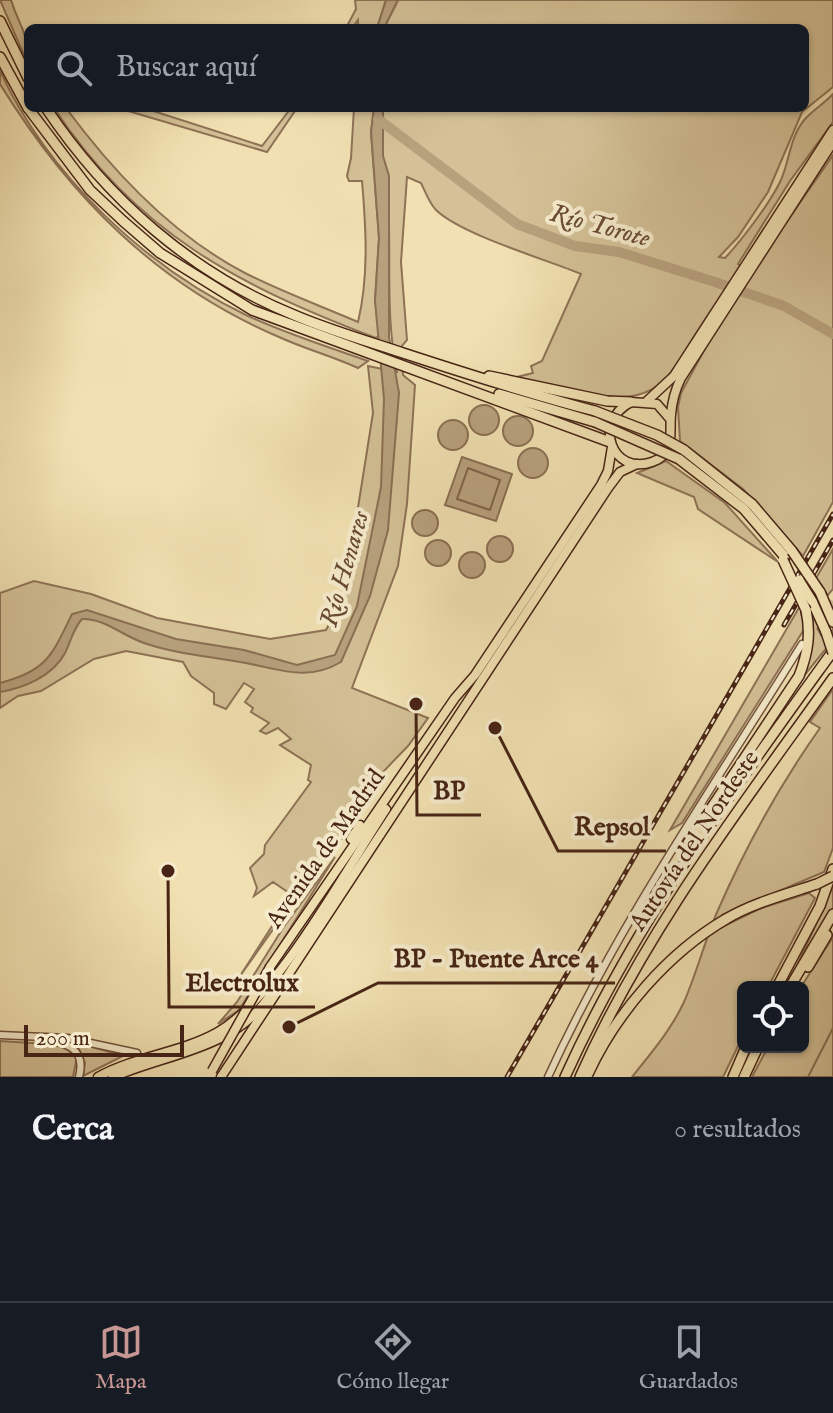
<!DOCTYPE html>
<html lang="es">
<head>
<meta charset="utf-8">
<style>
  body { margin:0; font-family:"IM FELL English",serif; background:#20242c; color:#f1f3f6 }
  .controls { position:absolute; right:24px; bottom:24px; display:grid; overflow:hidden; border-radius:12px; box-shadow:0 2px 6px #0004 }
  .controls button { width:72px; height:72px; display:grid; place-items:center; padding:0; border:0; border-bottom:2px solid #363941; background:#171b24; color:#f1f3f6; font:40px sans-serif }
  .scale { position:absolute; left:24px; bottom:20px; width:160px; box-sizing:border-box; padding-left:8px; border:4px solid #472415; border-top:0; font-size:22px; line-height:28px; white-space:nowrap; color:#472415; -webkit-text-stroke:6px #f6eccd; paint-order:stroke }
  .list { margin:0; padding:0; list-style:none }
  h2 { display:flex; justify-content:space-between; align-items:center; height:104px; margin:0; padding:0 32px; font-size:34px }
  h2 small { font-size:26px; font-weight:400; color:#9ea1a6 }
  .icon { flex:none; width:44px; height:44px; fill:none; stroke:currentColor; stroke-width:2; stroke-linecap:round; stroke-linejoin:round }
  .map { position:relative; flex:none; width:833px; height:1077px; overflow:hidden }
  .search { position:absolute; background:#171b24; box-shadow:0 2px 6px #0004; left:24px; right:24px; top:24px; height:88px; display:flex; align-items:center; gap:20px; box-sizing:border-box; padding:0 28px; border-radius:12px; color:#9ea1a6; font-size:30px }
  .sheet { height:224px; background:#171b24 }
  nav { display:flex; justify-content:space-around; align-items:center; box-sizing:border-box; height:112px; border-top:2px solid #363941; background:#171b24; font-size:22px; color:#9ea1a6 }
  nav a { display:grid; justify-items:center; gap:4px }
  nav .on { color:#c59692 }
  .map>svg:first-child { display:block }
</style>
</head>
<body>
<div class="map">
<svg width="833" height="1077" viewBox="0 0 833 1077">
  <rect width="100%" height="100%" fill="#f1e1b2"/>
  <filter id="stains"><feTurbulence type="fractalNoise" baseFrequency=".0025" numOctaves="4"/><feColorMatrix values="0 0 0 0 .2 0 0 0 0 .09 0 0 0 0 .02 0 0 0 .5 -.17"/></filter>
  <radialGradient id="worn" r=".72"><stop offset=".6" stop-color="#630" stop-opacity="0"/><stop offset="1" stop-color="#630" stop-opacity=".3"/></radialGradient>
  <g fill="#d4c197" stroke="#8e7256" stroke-width="2">
    <path d="M0,0H11C20,29 28,29 28,64Z"/>
    <polygon points="355,0 386,0 377,28 358,28 358,20 352,28 346,28 356,9"/>
    <path d="M398,0H833V87L802,112L768,192L738,237L719,257L725,258C741,241 770,203 780,182C790,161 789,138 805,119C813,110 825,103 833,94V122L790,181L738,264L752,272L833,155V502L803,556L743,489L680,441L678,407L681,393L726,310L716,304C668,367 673,413 577,392C558,388 533,387 517,377L533,373L531,366L542,361L581,274C545,259 462,235 436,210C429,203 425,191 421,183L407,177L401,262L407,340L401,347L403,375L415,385L407,504L398,566L352,688L428,718L408,746L380,775L372,792L349,821L352,827L318,866L240,976L292,895L273,882L254,896L257,888L250,868L264,854L265,845L311,782L308,780L311,765L280,745L291,739L278,728L266,734L260,731L269,723L251,712L253,708L245,702L254,689L244,683L226,709L214,704V693L191,676L183,662L126,651L94,659L41,691L18,696L0,708V593L34,581L91,594L157,618L270,639L326,630L344,596L373,413L368,366L397,372C382,301 396,228 383,157C380,141 386,124 382,108H805V28H384Z"/>
    <path d="M0,71C48,175 145,267 248,316C287,334 328,347 368,361L358,368C332,356 305,349 279,337C157,285 69,196 0,84Z"/>
    <path d="M54,108H66C114,173 172,235 245,273C282,292 321,306 358,322C369,276 366,228 362,181H349L347,176L351,158L354,108H374L371,132L379,238L375,301L381,334L376,338C240,286 137,234 54,108Z"/>
    <polygon points="118,108 144,108 262,146 291,108 297,108 267,152"/>
    <polygon points="666,461 725,503 778,562 698,509 694,497 637,473"/>
    <polygon points="833,549 833,589 828,595 820,585 801,613 805,628 682,823 670,830"/>
    <polygon points="812,619 821,635 833,622 833,640 803,677 813,639"/>
    <path d="M833,689V848L824,872L722,915L720,928L759,909L809,893L815,898L768,987H743V1036L723,1077H632C651,1053 671,1030 684,1002C697,972 705,940 718,910C746,846 779,786 820,728L810,722Z"/>
    <polygon points="335,857 239,1010 218,1024 237,1002 283,928"/>
    <polygon points="833,886 833,908 797,966"/>
    <polygon points="833,937 833,1077 752,1077 768,1047 803,1047 801,987"/>
    <polygon points="0,1041 61,1045 77,1057 73,1077 0,1077"/>
    <polygon points="76,1042 123,1056 83,1076 85,1063"/>
  </g>
  <g fill="#b7a17d" stroke="#8a6f53" stroke-width="2">
    <polygon points="386,0 398,0 384,28 377,28"/>
    <path d="M374,108H382L383,114V156L389,176V337L399,393L388,530L370,596L341,662C306,683 277,668 240,662C208,656 176,654 144,643C123,636 104,618 82,619C73,629 71,641 65,653C53,676 24,688 0,692V683C47,671 52,655 72,614L87,610L176,639L244,650L297,665L335,655L357,606L381,487L384,399L375,301L379,238L371,132Z"/>
    <circle cx="484" cy="420" r="15"/>
    <circle cx="518" cy="431" r="15"/>
    <circle cx="453" cy="435" r="15"/>
    <circle cx="533" cy="463" r="15"/>
    <polygon points="462,457 512,474 496,521 445,505"/>
    <circle cx="425" cy="523" r="13"/>
    <circle cx="500" cy="549" r="13"/>
    <circle cx="438" cy="553" r="13"/>
    <circle cx="472" cy="565" r="13"/>
  </g>
  <g fill="none" stroke-linecap="round" stroke-linejoin="round">
    <polygon stroke="#7f6249" stroke-width="2" points="468,468 500,480 490,510 457,499"/>
    <polyline stroke="#8a6f53" stroke-width="2" points="808,1077 833,1028"/>
    <polyline stroke="#b7a17d" stroke-width="10" points="378,119 517,224 575,246 619,252 712,281 784,306 833,334"/>
    <polyline stroke="#cfbb93" stroke-width="6" stroke-dasharray="6 3" stroke-linecap="butt" points="809,634 833,601"/>
    <g stroke="#72533c" stroke-width="9">
      <g id="minor">
        <polyline points="0,1035 67,1038 137,1053"/>
        <path d="M40,1039C64,1042 87,1047 79,1077"/>
        <path d="M548,1077C618,924 714,786 802,644"/>
      </g>
    </g>
    <g stroke="#472415" stroke-width="11">
      <g id="major">
        <polyline points="647,401 674,376 833,130"/>
        <path d="M670,419L657,404L631,402C592,422 612,476 652,462C676,454 669,434 671,415C672,401 675,390 681,378L833,142"/>
        <polyline points="351,839 360,825"/>
        <polyline points="270,967 455,698 475,675 601,485 608,471 612,447"/>
        <path d="M98,1077C136,1056 181,1053 218,1032C276,999 347,868 386,809"/>
        <path d="M113,1077C168,1053 232,1050 269,997"/>
        <polyline points="221,1077 608,488 620,472 637,464"/>
      </g>
    </g>
    <g stroke="#472415" stroke-width="12">
      <g id="highway">
        <polyline points="0,21 28,78"/>
        <polyline points="0,57 28,108"/>
        <polyline points="28,108 90,190 123,221 160,253 252,310 610,442"/>
        <path d="M46,108C107,199 191,273 294,315C329,330 367,341 403,353C467,374 530,394 595,411"/>
        <polyline points="489,376 607,401 631,402"/>
        <polyline points="499,394 595,422"/>
        <polyline points="684,450 752,504 792,551"/>
        <polyline points="679,459 744,509 785,557"/>
        <polyline points="820,592 833,622"/>
        <polyline points="812,601 826,632"/>
        <path d="M688,843L799,676C808,653 811,634 806,610"/>
        <polyline points="808,967 827,935"/>
        <polyline points="777,987 820,906 833,869"/>
        <polyline points="790,987 833,914"/>
        <path d="M588,1074C616,1013 668,953 726,919C753,903 787,894 817,884"/>
        <path d="M565,1077C635,922 734,788 833,651"/>
        <path d="M580,1077C645,931 741,807 833,678"/>
        <polyline points="733,1077 746,1047"/>
        <polyline points="744,1077 758,1047"/>
      </g>
    </g>
    <use href="#minor" stroke="#f6eccd" stroke-width="6"/>
    <use href="#major" stroke="#f1e1b2" stroke-width="8"/>
    <use href="#highway" stroke="#f1e1b2" stroke-width="9"/>
    <g stroke="#472415" stroke-width="5">
      <g id="rail">
        <polyline points="784,625 833,540"/>
        <polyline points="507,1077 833,514"/>
      </g>
    </g>
    <use href="#rail" stroke="#f6eccd" stroke-width="2" stroke-dasharray="6" stroke-linecap="butt"/>
    <g stroke="#472415" stroke-width="11" stroke-linecap="butt">
      <polyline id="major-bridge" points="212,1071 270,967"/>
    </g>
    <g stroke="#472415" stroke-width="12" stroke-linecap="butt">
      <g id="highway-bridge">
        <polyline points="595,411 657,435 684,450"/>
        <polyline points="595,422 679,459"/>
        <polyline points="792,551 820,592"/>
        <polyline points="783,560 806,610"/>
        <polyline points="799,580 812,601"/>
        <polyline points="826,632 833,653"/>
        <polyline points="817,884 833,876"/>
      </g>
    </g>
    <use href="#major-bridge" stroke="#f1e1b2" stroke-width="8"/>
    <use href="#highway-bridge" stroke="#f1e1b2" stroke-width="9"/>
  </g>
  <g text-anchor="middle" dominant-baseline="central" stroke-width="8" stroke-linejoin="round" paint-order="stroke">
    <g font-size="24" fill="#472415" stroke="#f6eccd">
      <text transform="translate(695 841) rotate(-56)">Autovía del Nordeste</text>
      <text transform="translate(326 849) rotate(-55)">Avenida de Madrid</text>
    </g>
    <g font-size="26" font-style="italic" fill="#694a34" stroke="#f6eccd">
      <text transform="translate(600 226) rotate(15)">Río Torote</text>
      <text transform="translate(345 569) rotate(-74)">Río Henares</text>
    </g>
  </g>
  <path fill="none" stroke="#472415" stroke-width="3" d="M416 704L417 815H481M495 728L558 851H666M289 1027L378 983H615M168 871L169 1007H315"/>
  <g fill="#472415" stroke="#f6eccd" stroke-width="3">
    <circle cx="416" cy="704" r="8"/>
    <circle cx="495" cy="728" r="8"/>
    <circle cx="289" cy="1027" r="8"/>
    <circle cx="168" cy="871" r="8"/>
  </g>
  <g font-size="26" text-anchor="middle" font-weight="bold" fill="#472415" stroke="#f6eccd" stroke-width="8" stroke-linejoin="round" paint-order="stroke">
    <text x="449" y="799">BP</text>
    <text x="612" y="835">Repsol</text>
    <text x="496" y="967">BP - Puente Arce 4</text>
    <text x="242" y="991">Electrolux</text>
  </g>
  <rect width="100%" height="100%" filter="url(#stains)"/>
  <rect width="100%" height="100%" fill="url(#worn)"/>
</svg>
<div class="controls">
<button><svg class="icon" aria-label="locate" viewBox="0 0 24 24"><circle cx="12" cy="12" r="6"/><path d="M12 2v4M12 18v4M2 12h4M18 12h4"/></svg></button>
</div>
<div class="scale">200 m</div>
<div class="search"><svg class="icon" aria-label="search" viewBox="0 0 24 24"><circle cx="10" cy="10" r="6"/><path d="M15 15l6 6"/></svg>Buscar aquí</div>
</div>
<section class="sheet">
<h2>Cerca<small>0 resultados</small></h2>
<ul class="list">
</ul>
</section>
<nav>
<a class="on"><svg class="icon" aria-label="map" viewBox="0 0 24 24"><path d="M3 6l6-2 6 2 6-2v14l-6 2-6-2-6 2zM9 4v14M15 6v14"/></svg>Mapa</a>
<a><svg class="icon" aria-label="directions" viewBox="0 0 24 24"><path d="M12 3l9 9-9 9-9-9zM9 14v-3h6M13 9l2 2-2 2"/></svg>Cómo llegar</a>
<a><svg class="icon" aria-label="saved" viewBox="0 0 24 24"><path d="M7 4h10v16l-5-4-5 4z"/></svg>Guardados</a>
</nav>
</body>
</html>
